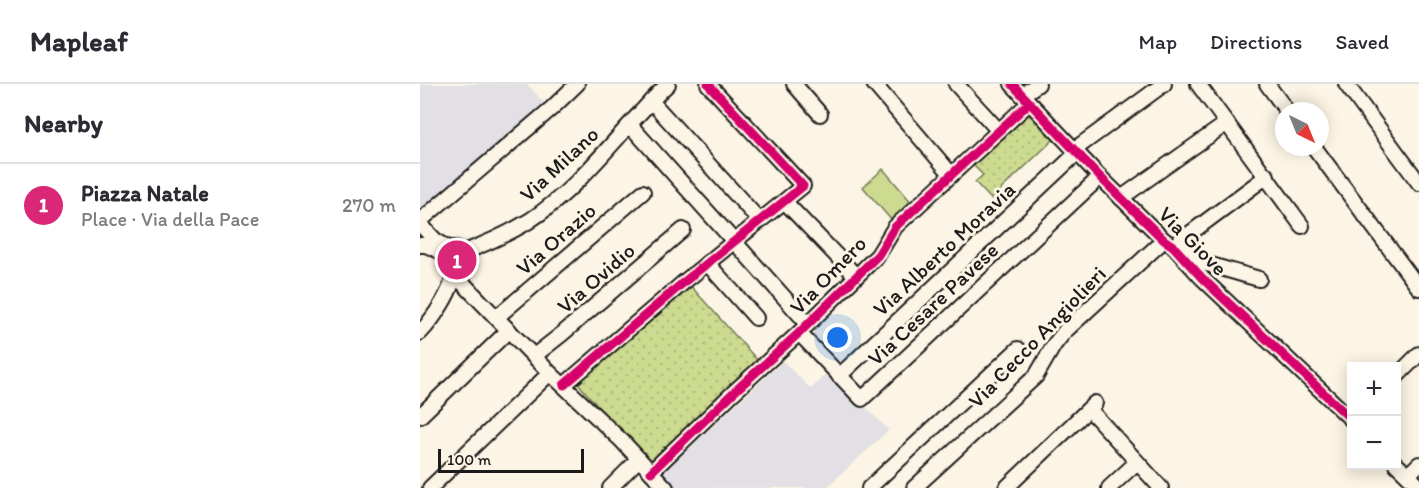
<!DOCTYPE html>
<html lang="en">
<head>
<meta charset="utf-8">
<style>
  body { margin:0; font-family:Itim,sans-serif; background:#f2f2f3; color:#2b2b33 }
  .controls { position:absolute; right:18px; bottom:18px; display:grid; overflow:hidden; border-radius:0px; box-shadow:0 3px 15px #0003 }
  .controls button { width:54px; height:54px; display:grid; place-items:center; padding:0; border:0; border-bottom:2px solid #e1e1e2; background:#fff; color:#2b2b33; font:30px sans-serif }
  .compass { position:absolute; left:855px; top:18px; width:54px; height:54px; border-radius:50%; background:#fff; box-shadow:0 3px 15px #0003; rotate:137deg }
  .scale { position:absolute; left:18px; bottom:15px; width:146px; box-sizing:border-box; padding-left:6px; border:3px solid #1c1c1c; border-top:0; font-size:16px; line-height:21px; white-space:nowrap; color:#1c1c1c; -webkit-text-stroke:4px #fcf5e5; paint-order:stroke }
  .you { position:absolute; left:418px; top:254px; width:21px; height:21px; margin:-15px; border:4px solid #fff; border-radius:50%; background:#1a73e8; box-shadow:0 0 0 9px #1a73e833 }
  .badge { display:grid; place-items:center; width:39px; height:39px; border-radius:50%; background:#db2777; color:#fff; font-size:20px; font-weight:700 }
  .pin { position:absolute; translate:-50% -50%; border:3px solid #fff; box-shadow:0 2px 6px #0006 }
  .list { margin:0; padding:0; list-style:none }
  h2 { display:flex; justify-content:space-between; align-items:center; height:78px; margin:0; padding:0 24px; font-size:26px }
  h2 small { font-size:20px; font-weight:400; color:#7c7c81 }
  .list li { display:grid; grid-template-columns:39px 1fr auto; gap:18px; align-items:center; box-sizing:border-box; height:84px; padding:0 24px; border-top:2px solid #e1e1e2 }
  .list b { display:block; font-size:22px; white-space:nowrap }
  .list p { margin:0; font-size:20px; white-space:nowrap; color:#7c7c81 }
  .list em { font-size:20px; font-style:normal; color:#7c7c81 }
  .map { position:relative; flex:none; width:999px; height:404px; overflow:hidden }
  header { display:flex; align-items:center; gap:36px; box-sizing:border-box; height:84px; padding:0 30px; background:#fff; border-bottom:2px solid #e1e1e2 }
  header strong { font-size:28px }
  nav { display:flex; gap:33px; margin-inline-start:auto; font-size:21px }
  main { display:flex }
  aside { flex:1; background:#fff }
  .map>svg:first-child { display:block }
</style>
</head>
<body>
<header>
<strong>Mapleaf</strong>
<nav><a>Map</a><a>Directions</a><a>Saved</a></nav>
</header>
<main>
<aside>
<h2>Nearby<small></small></h2>
<ul class="list">
<li><span class="badge">1</span><div><b>Piazza Natale</b><p>Place · Via della Pace</p></div><em>270 m</em></li>
</ul>
</aside>
<div class="map">
<svg width="999" height="404" viewBox="0 0 999 404">
  <defs>
    <pattern id="grass-dots" width="8" height="8" patternUnits="userSpaceOnUse" patternTransform="scale(1.5)"><rect width="8" height="8" fill="#ccdb8f"/><path d="M2 2h.1M6 6h.1" fill="none" stroke="#afbb7b" stroke-width="1.8" stroke-linecap="round"/></pattern>
  </defs>
  <rect width="100%" height="100%" fill="#fcf5e5"/>
  <filter id="ink" filterUnits="userSpaceOnUse"><feTurbulence type="fractalNoise" baseFrequency=".0167" numOctaves="2"/><feDisplacementMap in="SourceGraphic" scale="12" xChannelSelector="R" yChannelSelector="G"/><feConvolveMatrix kernelMatrix="1 2 1 2 8 2 1 2 1" color-interpolation-filters="sRGB"/></filter>
  <g filter="url(#ink)">
    <g fill="#e2e0e4">
      <polygon points="2,0 107,0 127,22 2,129 0,127 0,2"/>
      <polygon points="363,277 391,305 409,287 469,346 406,404 255,404 242,389"/>
    </g>
    <g fill="url(#grass-dots)" stroke="#747c56" stroke-width="1.5">
      <polygon points="609,26 635,54 571,115 555,98 563,91 550,78"/>
      <polygon points="268,199 339,278 238,374 225,377 156,297"/>
    </g>
    <polygon fill="#ccdb8f" stroke="#747c56" stroke-width="1.5" points="463,85 492,119 472,137 443,103"/>
    <g fill="none" stroke-linecap="round" stroke-linejoin="round">
      <g stroke="#1c1c1c" stroke-width="18">
        <g id="minor">
          <polyline points="374,0 400,30"/>
          <polyline points="454,0 531,90"/>
          <polyline points="536,0 579,47"/>
          <polyline points="592,0 680,93 744,156 753,162 782,194 932,336"/>
          <polyline points="778,0 882,142"/>
          <polyline points="847,0 867,27"/>
          <polyline points="926,0 999,99"/>
          <polyline points="602,11 618,0"/>
          <polyline points="231,17 340,137"/>
          <polyline points="210,41 388,240"/>
          <polyline points="894,63 999,204"/>
          <polyline points="655,65 744,0"/>
          <polyline points="701,114 807,39"/>
          <polyline points="365,118 436,192"/>
          <polyline points="0,137 132,24 157,0"/>
          <polyline points="0,140 15,156 30,165"/>
          <polyline points="0,161 6,161 24,169"/>
          <polyline points="753,162 847,92"/>
          <circle cx="34" cy="173" r="9"/>
          <polyline points="763,167 784,179 839,195"/>
          <path d="M42,169C65,160 88,150 109,137C164,101 201,45 248,0"/>
          <polyline points="287,179 336,234"/>
          <polyline points="35,191 130,289 202,357 246,404"/>
          <polyline points="77,233 223,108"/>
          <path d="M0,249C13,235 36,203 34,184"/>
          <polyline points="379,249 442,315 680,93"/>
          <polyline points="114,272 142,250 263,146"/>
          <polyline points="419,292 658,68"/>
          <polyline points="976,293 999,270"/>
          <polyline points="144,301 264,198 383,102 288,0"/>
          <polyline points="669,325 741,404"/>
          <polyline points="0,332 89,246"/>
          <polyline points="976,380 999,402"/>
          <polyline points="231,388 313,309 379,249 458,171 475,143 609,19"/>
          <polyline points="988,391 999,380"/>
          <polyline points="10,404 130,289"/>
          <polyline points="190,404 219,375"/>
          <polyline points="449,404 598,265"/>
          <polyline points="494,404 616,292 634,261 645,247 744,156"/>
          <polyline points="586,404 675,319"/>
          <polyline points="689,404 717,378"/>
        </g>
      </g>
      <use href="#minor" stroke="#fcf5e5" stroke-width="14"/>
      <g stroke="#fcf5e5" stroke-width="13">
        <g id="cycleway">
          <polyline points="592,0 680,93 744,156 753,162 782,194 932,336"/>
          <polyline points="144,301 264,198 383,102 288,0"/>
          <polyline points="231,388 313,309 379,249 458,171 475,143 609,19"/>
        </g>
      </g>
      <use href="#cycleway" stroke="#d6006c" stroke-width="9"/>
    </g>
  </g>
  <g text-anchor="middle" dominant-baseline="central" stroke-width="6" stroke-linejoin="round" paint-order="stroke">
    <g font-size="22" fill="#1c1c1c" stroke="#fcf5e5">
      <text transform="translate(139 80) rotate(-43)">Via Milano</text>
      <text transform="translate(136 155) rotate(-41)">Via Orazio</text>
      <text transform="translate(773 157) rotate(45)">Via Giove</text>
      <text transform="translate(524 165) rotate(-43)">Via Alberto Moravia</text>
      <text transform="translate(408 191) rotate(-46)">Via Omero</text>
      <text transform="translate(176 194) rotate(-41)">Via Ovidio</text>
      <text transform="translate(513 220) rotate(-43)">Via Cesare Pavese</text>
      <text transform="translate(617 253) rotate(-46)">Via Cecco Angiolieri</text>
    </g>
  </g>
</svg>
<div class="controls">
<button>+</button>
<button>−</button>
</div>
<svg class="compass" viewBox="-18 -18 36 36"><path d="M0-13l5 13h-10z" fill="#e53935"/><path d="M0 13l5-13h-10z" fill="#7c7c81"/></svg>
<div class="scale">100 m</div>
<div class="you"></div>
<div class="pin badge" style="left:37px;top:176px">1</div>
</div>
</main>
</body>
</html>
